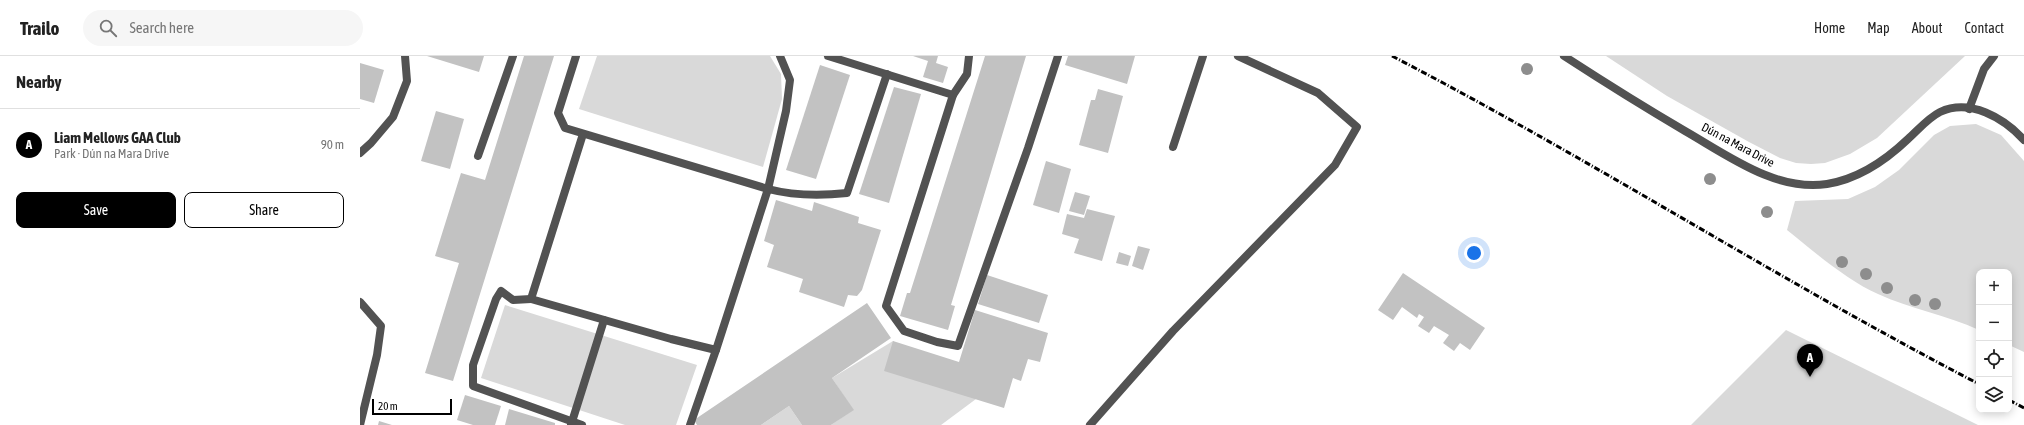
<!DOCTYPE html>
<html lang="en">
<head>
<meta charset="utf-8">
<style>
  body { margin:0; font-family:"Asap Condensed",sans-serif; background:#f6f6f6; color:#222 }
  .controls { position:absolute; right:12px; bottom:12px; display:grid; overflow:hidden; border-radius:8px; box-shadow:0 2px 10px #0003 }
  .controls button { width:36px; height:36px; display:grid; place-items:center; padding:0; border:0; border-bottom:1px solid #e0e0e0; background:#fff; color:#222; font:20px sans-serif }
  .scale { position:absolute; left:12px; bottom:10px; width:80px; box-sizing:border-box; padding-left:4px; border:2px solid #000; border-top:0; font-size:11px; line-height:14px; white-space:nowrap; color:#000; -webkit-text-stroke:3px #fff; paint-order:stroke }
  .you { position:absolute; left:1114px; top:197px; width:14px; height:14px; margin:-10px; border:3px solid #fff; border-radius:50%; background:#1a73e8; box-shadow:0 0 0 6px #1a73e833 }
  .badge { display:grid; place-items:center; width:26px; height:26px; border-radius:50%; background:#000; color:#fff; font-size:13px; font-weight:700 }
  .pin { position:absolute; translate:-50% -33px; filter:drop-shadow(0 1px 2px #0008) }
  .pin::after { content:''; position:absolute; top:21px; width:14px; height:12px; background:inherit; clip-path:polygon(0 0,100% 0,50% 100%) }
  .list { margin:0; padding:0; list-style:none }
  h2 { display:flex; justify-content:space-between; align-items:center; height:52px; margin:0; padding:0 16px; font-size:17px }
  h2 small { font-size:13px; font-weight:400; color:#767676 }
  .list li { display:grid; grid-template-columns:26px 1fr auto; gap:12px; align-items:center; box-sizing:border-box; height:72px; padding:0 16px; border-top:1px solid #e0e0e0 }
  .list b { display:block; font-size:15px; white-space:nowrap }
  .list p { margin:0; font-size:13px; white-space:nowrap; color:#767676 }
  .list em { font-size:13px; font-style:normal; color:#767676 }
  .actions { display:flex; gap:8px; padding:12px 16px }
  .actions a { flex:1; padding:9px 0; border:1px solid #000; border-radius:8px; text-align:center; font-size:14px; color:#000 }
  .actions .main { background:#000; color:#fff }
  .icon { flex:none; width:22px; height:22px; fill:none; stroke:currentColor; stroke-width:2; stroke-linecap:round; stroke-linejoin:round }
  .map { position:relative; flex:none; width:1664px; height:369px; overflow:hidden }
  header { display:flex; align-items:center; gap:24px; box-sizing:border-box; height:56px; padding:0 20px; background:#fff; border-bottom:1px solid #e0e0e0 }
  header strong { font-size:19px }
  nav { display:flex; gap:22px; margin-inline-start:auto; font-size:14px }
  .search { width:280px; height:36px; background:#f6f6f6; display:flex; align-items:center; gap:10px; box-sizing:border-box; padding:0 14px; border-radius:22px; color:#767676; font-size:15px }
  main { display:flex }
  aside { flex:1; background:#fff }
  .map>svg:first-child { display:block }
</style>
</head>
<body>
<header>
<strong>Trailo</strong>
<div class="search"><svg class="icon" aria-label="search" viewBox="0 0 24 24"><circle cx="10" cy="10" r="6"/><path d="M15 15l6 6"/></svg>Search here</div>
<nav><a>Home</a><a>Map</a><a>About</a><a>Contact</a></nav>
</header>
<main>
<aside>
<h2>Nearby<small></small></h2>
<ul class="list">
<li><span class="badge">A</span><div><b>Liam Mellows GAA Club</b><p>Park · Dún na Mara Drive</p></div><em>90 m</em></li>
</ul>
<div class="actions"><a class="main">Save</a><a>Share</a></div>
</aside>
<div class="map">
<svg width="1664" height="369" viewBox="0 0 1664 369">
  <rect width="100%" height="100%" fill="#fff"/>
  <g fill="#d9d9d9">
    <polygon points="237,0 410,0 421,18 422,43 403,111 219,53"/>
    <polygon points="1246,0 1605,0 1517,82 1490,98 1465,107 1451,108 1436,107 1420,102 1389,86 1307,40"/>
    <path d="M1616,68L1641,79L1664,105V296L1649,289V216H1619V274C1587,259 1550,253 1518,238C1488,225 1453,195 1427,174L1435,145L1488,143L1515,131L1539,114L1574,79L1590,70Z"/>
    <polygon points="145,249 337,309 316,369 265,369 121,322"/>
    <polygon points="1426,274 1618,369 1331,369"/>
    <polygon points="533,285 616,343 581,369 471,369 493,354 472,322"/>
    <polygon points="429,350 442,369 401,369"/>
  </g>
  <g fill="#c2c2c2">
    <polygon points="67,0 124,0 119,16"/>
    <polygon points="164,0 194,0 93,325 65,317 99,207 75,200 101,117 125,124"/>
    <polygon points="553,0 578,0 576,7 588,11 583,27 563,21 568,5"/>
    <polygon points="625,0 666,0 591,249 595,250 588,274 540,260 547,237 550,237"/>
    <polygon points="708,0 775,0 767,28 705,9"/>
    <polygon points="0,7 24,14 14,47 0,43"/>
    <polygon points="460,9 490,19 456,123 426,114"/>
    <polygon points="534,31 561,38 529,147 499,138"/>
    <polygon points="738,33 763,40 748,97 719,89 731,44 735,44"/>
    <polygon points="76,55 104,63 90,113 61,105"/>
    <polygon points="686,105 711,113 699,157 673,149"/>
    <polygon points="715,136 730,140 724,159 709,155"/>
    <polygon points="416,144 452,155 454,146 499,161 498,167 521,174 502,234 497,240 488,239 484,251 439,236 443,223 407,211 414,189 404,185"/>
    <polygon points="727,153 755,160 742,205 714,197 719,183 702,178 707,158 724,162"/>
    <polygon points="778,190 790,193 783,214 772,210"/>
    <polygon points="759,196 771,200 768,210 756,207"/>
    <polygon points="1043,217 1125,272 1110,294 1100,287 1094,295 1083,287 1089,279 1074,270 1069,277 1058,270 1064,261 1059,258 1057,262 1042,251 1033,264 1018,254"/>
    <polygon points="627,219 688,239 679,267 618,248"/>
    <polygon points="507,247 531,282 472,322 494,354 471,369 442,369 429,350 401,369 337,369 334,364"/>
    <polygon points="615,254 688,277 680,306 668,303 661,325 653,322 644,352 524,315 533,285 599,306"/>
    <polygon points="105,339 141,350 135,369 113,369 97,364"/>
    <polygon points="149,353 195,367 195,369 145,369"/>
    <polygon points="19,365 32,369 18,369"/>
  </g>
  <g fill="none" stroke-linecap="round" stroke-linejoin="round">
    <g stroke="#525252" stroke-width="8">
      <polyline points="216,0 198,57 205,72 408,133 426,55 430,24 420,0"/>
      <polyline points="468,0 593,39 526,250 544,275 577,286 598,290 668,92 698,0"/>
      <polyline points="593,39 607,18 609,0"/>
      <path d="M223,78L171,243L311,283L356,294L408,133C435,140 460,140 487,137L527,18"/>
      <polyline points="813,91 843,0"/>
      <polyline points="0,97 11,87 33,61 47,25 45,0"/>
      <polyline points="118,100 153,0"/>
      <polyline points="171,243 153,244 141,235 136,243 113,309 113,330 222,369"/>
      <polyline points="0,246 21,270 17,299 0,369"/>
      <polyline points="211,369 244,264"/>
      <polyline points="330,369 356,294"/>
      <polyline points="730,369 813,275 975,109 997,71 958,37 878,0"/>
    </g>
    <g stroke="#525252" stroke-width="8">
      <path d="M1204,0C1244,26 1284,51 1325,75C1367,99 1416,136 1467,128C1498,123 1526,104 1548,83C1558,74 1568,62 1580,56C1610,42 1644,62 1664,84"/>
      <polyline points="1609,53 1624,13 1634,0"/>
    </g>
    <g stroke="#000" stroke-width="3" stroke-dasharray="6 2 1 2" stroke-linecap="butt">
      <path d="M1032,0C1231,103 1420,225 1619,328"/>
      <polyline points="1649,344 1664,352"/>
    </g>
  </g>
  <g fill="#8d8d8d">
    <circle cx="1167" cy="13" r="6"/>
    <circle cx="1350" cy="123" r="6"/>
    <circle cx="1407" cy="156" r="6"/>
    <circle cx="1482" cy="206" r="6"/>
    <circle cx="1506" cy="218" r="6"/>
    <circle cx="1527" cy="232" r="6"/>
    <circle cx="1555" cy="244" r="6"/>
    <circle cx="1575" cy="248" r="6"/>
  </g>
  <g text-anchor="middle" dominant-baseline="central" stroke-width="3.5" stroke-linejoin="round" paint-order="stroke">
    <g font-size="12" fill="#000" stroke="#fff">
      <text transform="translate(1378 89) rotate(28)">Dún na Mara Drive</text>
    </g>
  </g>
</svg>
<div class="controls">
<button>+</button>
<button>−</button>
<button><svg class="icon" aria-label="locate" viewBox="0 0 24 24"><circle cx="12" cy="12" r="6"/><path d="M12 2v4M12 18v4M2 12h4M18 12h4"/></svg></button>
<button><svg class="icon" aria-label="layers" viewBox="0 0 24 24"><path d="M12 4l9 5-9 5-9-5zM3 14l9 5 9-5"/></svg></button>
</div>
<div class="scale">20 m</div>
<div class="you"></div>
<div class="pin badge" style="left:1450px;top:321px">A</div>
</div>
</main>
</body>
</html>
